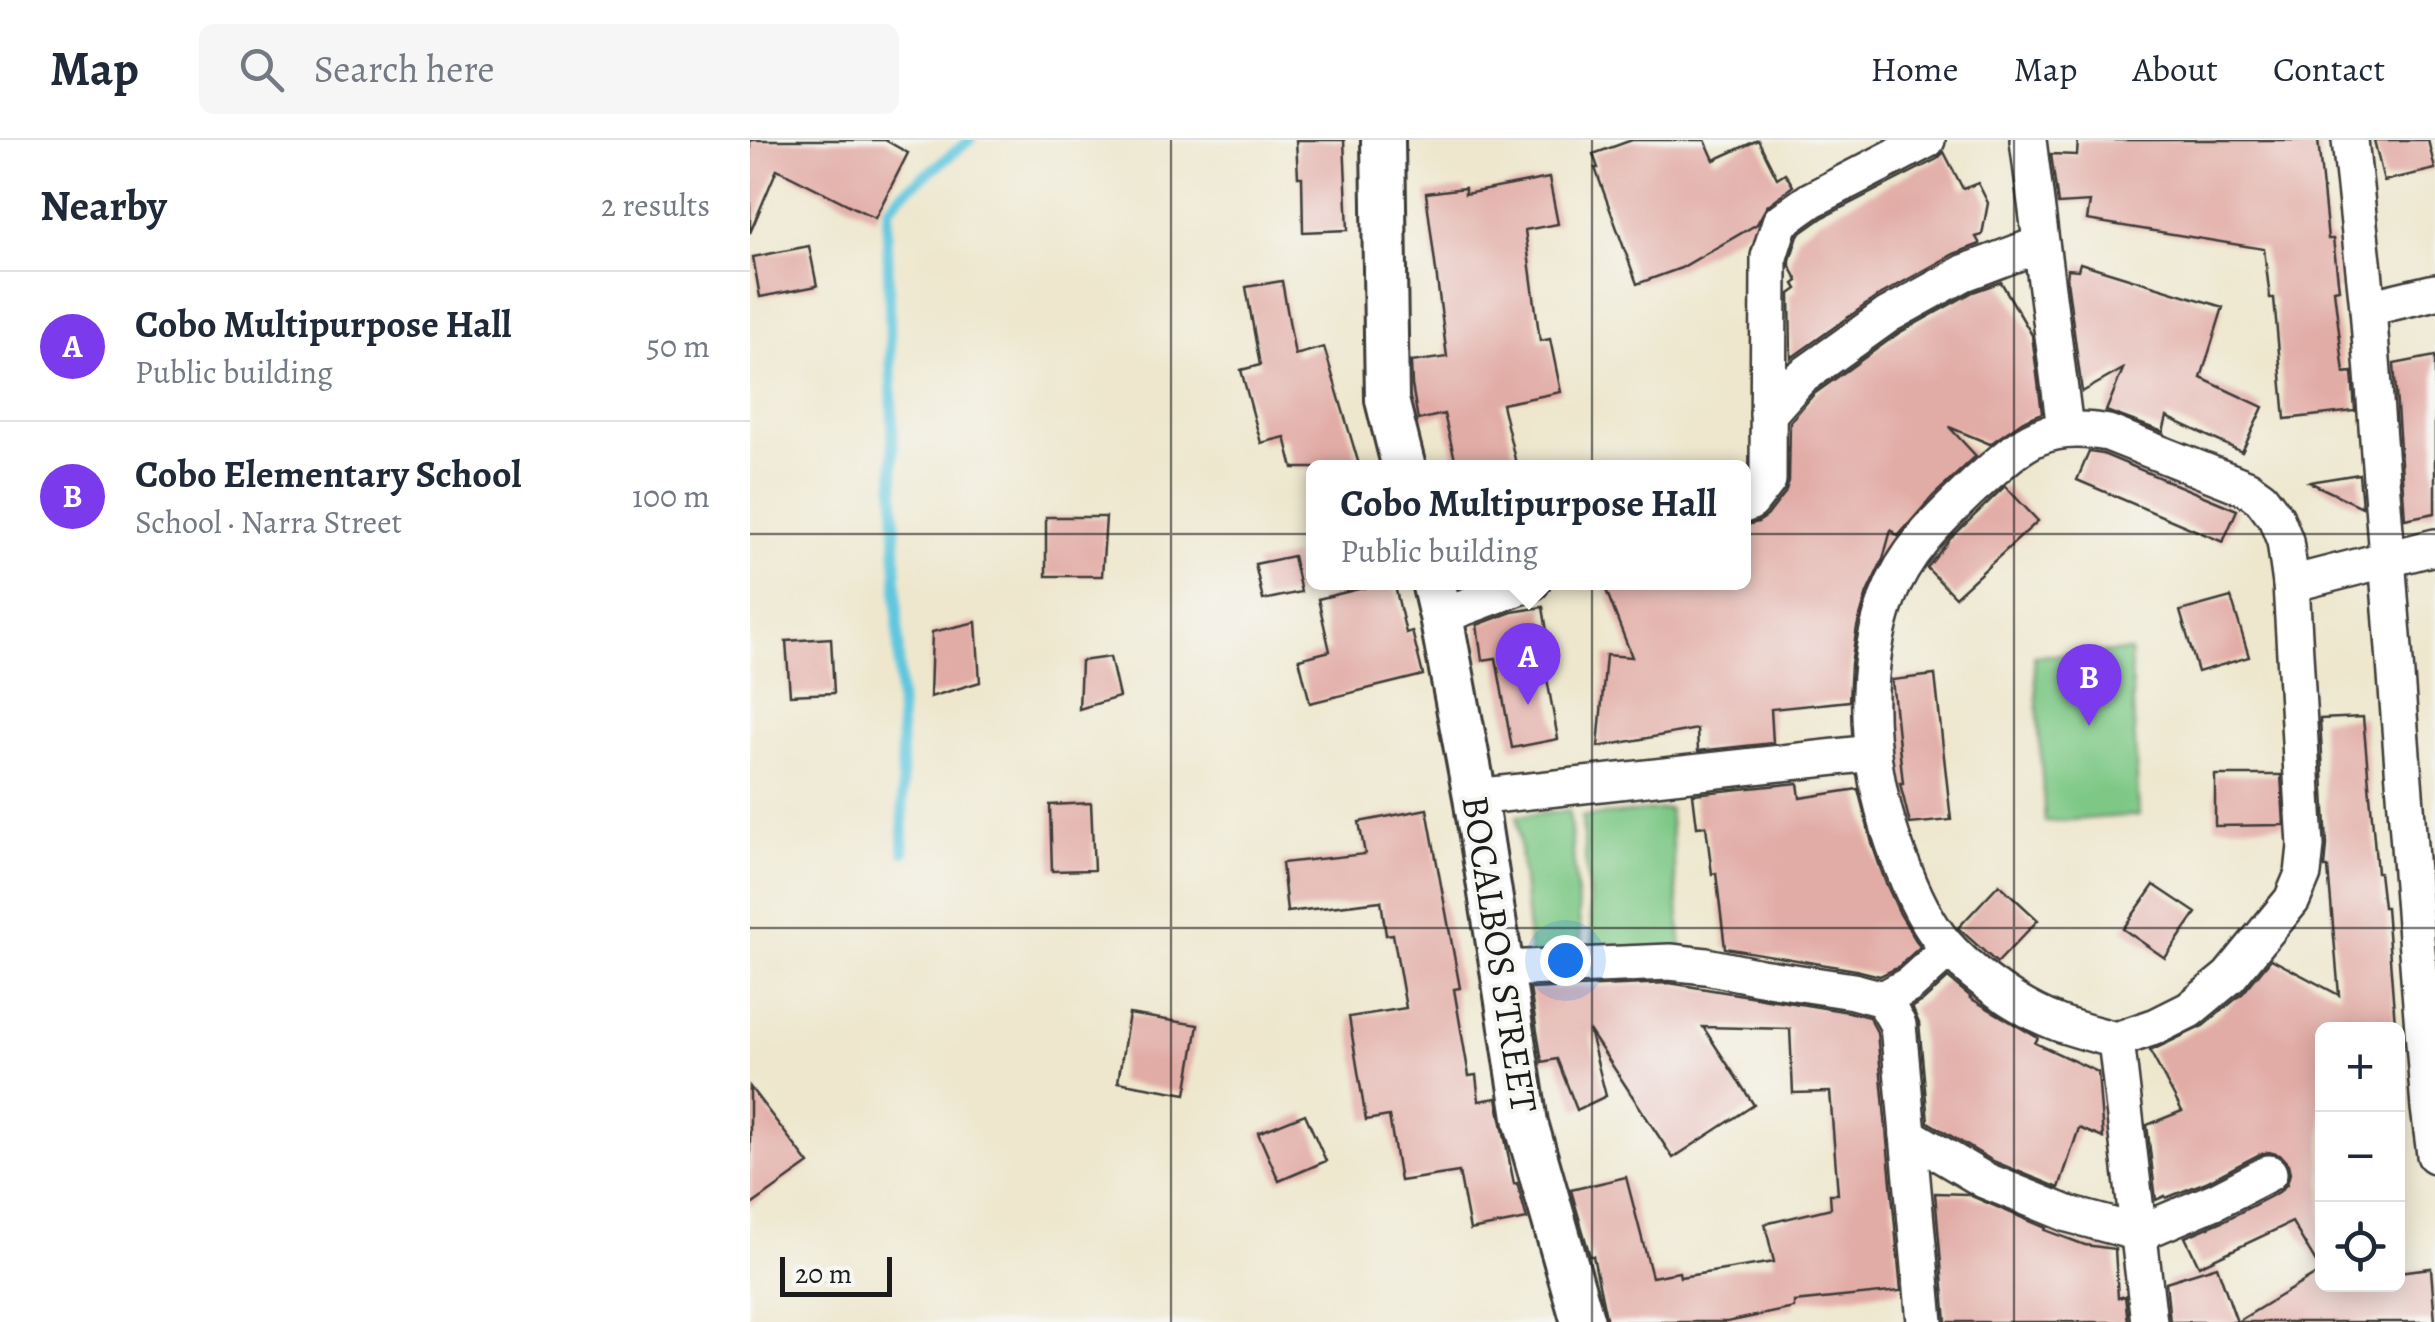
<!DOCTYPE html>
<html lang="en">
<head>
<meta charset="utf-8">
<style>
  body { margin:0; font-family:Alegreya,serif; background:#f6f6f7; color:#1f2937 }
  .controls { position:absolute; right:30px; bottom:30px; display:grid; overflow:hidden; border-radius:15px; box-shadow:0 5px 25px #0003 }
  .controls button { width:90px; height:90px; display:grid; place-items:center; padding:0; border:0; border-bottom:2px solid #e0e1e3; background:#fff; color:#1f2937; font:50px sans-serif }
  .scale { position:absolute; left:30px; bottom:25px; width:112px; box-sizing:border-box; padding-left:10px; border:5px solid #1c1c1c; border-top:0; font-size:28px; line-height:35px; white-space:nowrap; color:#1c1c1c; -webkit-text-stroke:8px #f6f6f2; paint-order:stroke }
  .you { position:absolute; left:815px; top:820px; width:35px; height:35px; margin:-25px; border:8px solid #fff; border-radius:50%; background:#1a73e8; box-shadow:0 0 0 15px #1a73e833 }
  .badge { display:grid; place-items:center; width:65px; height:65px; border-radius:50%; background:#7c3aed; color:#fff; font-size:32px; font-weight:700 }
  .pin { position:absolute; translate:-50% -82px; filter:drop-shadow(0 2px 5px #0008) }
  .pin::after { content:''; position:absolute; top:52px; width:35px; height:30px; background:inherit; clip-path:polygon(0 0,100% 0,50% 100%) }
  .popup { position:absolute; left:556px; top:320px; width:445px; height:130px; box-sizing:border-box; display:grid; place-content:center; border-radius:15px; background:#fff; filter:drop-shadow(0 2px 8px #0005); font-size:32px; white-space:nowrap; color:#747a83 }
  .popup b { font-size:38px; color:#1f2937 }
  .popup::after { content:''; position:absolute; left:50%; top:100%; margin-left:-20px; border:20px solid transparent; border-top-color:#fff }
  .list { margin:0; padding:0; list-style:none }
  h2 { display:flex; justify-content:space-between; align-items:center; height:130px; margin:0; padding:0 40px; font-size:42px }
  h2 small { font-size:32px; font-weight:400; color:#747a83 }
  .list li { display:grid; grid-template-columns:65px 1fr auto; gap:30px; align-items:center; box-sizing:border-box; height:150px; padding:0 40px; border-top:2px solid #e0e1e3 }
  .list b { display:block; font-size:38px; white-space:nowrap }
  .list p { margin:0; font-size:32px; white-space:nowrap; color:#747a83 }
  .list em { font-size:32px; font-style:normal; color:#747a83 }
  .icon { flex:none; width:55px; height:55px; fill:none; stroke:currentColor; stroke-width:2; stroke-linecap:round; stroke-linejoin:round }
  .map { position:relative; flex:none; width:1685px; height:1182px; overflow:hidden }
  header { display:flex; align-items:center; gap:60px; box-sizing:border-box; height:140px; padding:0 50px; background:#fff; border-bottom:2px solid #e0e1e3 }
  header strong { font-size:48px }
  nav { display:flex; gap:55px; margin-inline-start:auto; font-size:35px }
  .search { width:700px; height:90px; background:#f6f6f7; display:flex; align-items:center; gap:25px; box-sizing:border-box; padding:0 35px; border-radius:15px; color:#747a83; font-size:38px }
  main { display:flex }
  aside { flex:1; background:#fff }
  .map>svg:first-child { display:block }
</style>
</head>
<body>
<header>
<strong>Map</strong>
<div class="search"><svg class="icon" aria-label="search" viewBox="0 0 24 24"><circle cx="10" cy="10" r="6"/><path d="M15 15l6 6"/></svg>Search here</div>
<nav><a>Home</a><a>Map</a><a>About</a><a>Contact</a></nav>
</header>
<main>
<aside>
<h2>Nearby<small>2 results</small></h2>
<ul class="list">
<li><span class="badge">A</span><div><b>Cobo Multipurpose Hall</b><p>Public building</p></div><em>50 m</em></li>
<li><span class="badge">B</span><div><b>Cobo Elementary School</b><p>School · Narra Street</p></div><em>100 m</em></li>
</ul>
</aside>
<div class="map">
<svg width="1685" height="1182" viewBox="0 0 1685 1182">
  <rect width="100%" height="100%" fill="#f6f6f2"/>
  <filter id="ink" filterUnits="userSpaceOnUse"><feTurbulence type="fractalNoise" baseFrequency=".01" numOctaves="2"/><feDisplacementMap in="SourceGraphic" scale="20" xChannelSelector="R" yChannelSelector="G"/><feConvolveMatrix kernelMatrix="1 2 1 2 8 2 1 2 1" color-interpolation-filters="sRGB"/></filter>
  <filter id="wash" filterUnits="userSpaceOnUse"><feTurbulence type="fractalNoise" baseFrequency=".0048" numOctaves="4" result="noise"/><feDisplacementMap in="SourceGraphic" scale="40" xChannelSelector="R" yChannelSelector="G"/><feGaussianBlur stdDeviation="2.25" result="paint"/><feColorMatrix in="noise" values="0 0 0 0 0 0 0 0 0 0 0 0 0 0 0 0 0 1.4 0 .05"/><feComposite in="paint" operator="in"/></filter>
  <g filter="url(#wash)">
    <rect width="100%" height="100%" fill="#eee7cd"/>
    <g fill="#7dc885" stroke="#4c7250" stroke-width="2.5">
      <polygon points="1380,511 1389,675 1295,682 1284,516"/>
      <polygon points="919,669 932,810 844,818 832,677"/>
      <polygon points="819,671 832,810 780,815 767,676"/>
    </g>
    <g fill="none" stroke-linecap="round" stroke-linejoin="round">
      <polyline stroke="#61c7de" stroke-width="11" points="154,712 137,85 139,68 150,55 220,0"/>
    </g>
    <g id="blocks">
      <g fill="#e2aca6">
        <polygon points="0,0 135,0 158,13 125,78 27,29 0,93"/>
        <polygon points="546,0 594,0 598,90 553,92 552,37 548,37"/>
        <polygon points="882,0 955,0 964,20 1008,0 1027,38 1035,33 1043,46 1017,66 1007,84 931,128 887,144 845,28 848,28 843,14"/>
        <polygon points="1328,0 1568,0 1578,99 1583,99 1589,149 1584,150 1594,233 1602,232 1605,271 1535,279 1524,158 1520,158 1514,109 1337,80 1340,62 1308,64 1301,14 1327,15"/>
        <polygon points="1624,0 1678,0 1685,29 1634,41"/>
        <polygon points="1194,12 1213,49 1228,43 1238,63 1232,95 1226,97 1230,104 1204,114 1128,156 1041,218 1040,154 1047,149 1044,144 1048,141 1040,126 1040,120 1048,95 1072,78 1187,19"/>
        <polygon points="799,38 808,84 775,90 790,201 800,199 811,252 752,264 767,328 707,328 694,274 668,280 662,245 661,222 697,217 676,53 715,48 715,54"/>
        <polygon points="59,106 67,146 10,157 3,117"/>
        <polygon points="1330,123 1473,167 1451,238 1513,267 1492,312 1417,277 1413,292 1356,271 1373,229 1332,252 1317,140 1318,129 1328,130"/>
        <polygon points="532,141 545,215 574,207 610,328 543,328 535,297 511,303 491,230 510,225 496,147"/>
        <polygon points="1251,142 1282,195 1292,273 1273,281 1240,304 1199,287 1226,316 1183,356 1148,396 1141,390 1133,419 1117,453 1107,487 1101,524 1099,561 1021,569 1023,603 948,611 947,589 848,607 856,515 882,517 853,442 993,442 993,386 1008,382 1017,376 1035,353 1039,341 1040,282 1064,254 1149,193 1223,152"/>
        <polygon points="1685,216 1685,373 1655,379 1644,224"/>
        <polygon points="1339,312 1353,314 1487,370 1473,402 1327,340"/>
        <polygon points="1609,334 1612,367 1559,342"/>
        <polygon points="1255,346 1288,381 1205,457 1177,428 1201,398"/>
        <polygon points="296,377 356,377 352,436 296,436"/>
        <polygon points="543,416 551,452 513,460 505,424"/>
        <polygon points="637,442 644,442 656,493 662,491 673,535 560,563 549,519 580,511 568,459"/>
        <polygon points="1481,457 1499,517 1448,532 1430,471"/>
        <polygon points="793,467 800,510 792,511 808,599 762,608 746,518 732,520 727,485 762,472"/>
        <polygon points="226,482 230,542 180,557 182,492"/>
        <polygon points="81,498 84,553 40,555 36,501"/>
        <polygon points="360,517 369,557 329,569 331,521"/>
        <polygon points="1185,535 1201,680 1160,684 1150,643 1153,643 1142,540"/>
        <polygon points="1613,577 1627,732 1629,732 1633,767 1636,767 1645,884 1652,890 1572,890 1572,1144 1648,1144 1648,1132 1681,1128 1685,1182 1487,1182 1571,1131 1542,1082 1449,1126 1435,1097 1475,1080 1529,1052 1537,1044 1540,1033 1538,1024 1530,1015 1519,1012 1510,1014 1456,1042 1416,1058 1415,1056 1406,1060 1397,985 1432,971 1400,911 1453,886 1493,853 1521,819 1589,855 1578,728 1575,728 1577,705 1570,579"/>
        <polygon points="1465,635 1531,635 1534,685 1465,686"/>
        <polygon points="1048,643 1050,658 1108,649 1123,707 1135,741 1150,774 1170,807 1147,828 1130,836 1106,830 975,808 966,733 962,734 956,686 947,687 943,654"/>
        <polygon points="341,663 344,730 302,731 300,665"/>
        <polygon points="677,669 710,848 704,849 719,936 726,935 729,961 747,958 764,1044 767,1043 777,1079 720,1090 709,1032 650,1041 639,976 616,980 599,877 656,868 643,794 636,795 631,761 537,772 532,723 615,714 609,682"/>
        <polygon points="1249,744 1288,780 1247,823 1208,788"/>
        <polygon points="1404,745 1446,773 1415,818 1373,789"/>
        <polygon points="1198,838 1221,857 1220,858 1288,898 1285,903 1348,932 1353,998 1329,988 1309,1048 1243,1021 1178,982 1169,883 1162,867 1173,861"/>
        <polygon points="919,843 1099,872 1119,877 1127,892 1151,1151 1044,1162 1044,1168 977,1182 857,1182 843,1116 840,1116 821,1050 876,1037 902,1137 929,1132 930,1137 1024,1122 1015,1084 1081,1068 1080,1054 1088,1054 1080,952 1043,953 1040,889 953,887 1004,965 923,1018 839,890 856,956 827,970 807,919 792,922 780,849"/>
        <polygon points="379,874 448,885 436,954 368,942"/>
        <polygon points="0,947 59,1024 0,1066"/>
        <polygon points="555,974 576,1021 529,1041 508,993"/>
        <polygon points="1185,1053 1217,1054 1296,1088 1295,1090 1335,1105 1365,1109 1368,1158 1375,1156 1378,1182 1196,1182"/>
        <polygon points="1467,1126 1487,1182 1420,1182 1416,1142"/>
      </g>
    </g>
  </g>
  <g filter="url(#ink)">
    <use href="#blocks" fill-opacity="0" stroke="#3c3a37" stroke-width="2.5"/>
    <g fill="none" stroke-linecap="round" stroke-linejoin="round">
      <g stroke="#3c3a37" stroke-width="40">
        <g id="minor">
          <polyline points="1278,0 1315,289"/>
          <polyline points="1600,0 1618,168 1679,968 1685,1015"/>
          <polyline points="1618,168 1685,152"/>
          <polyline points="1018,274 1050,238 1138,175 1214,133 1291,104"/>
          <polyline points="993,365 1001,362 1018,340 1019,117 1030,82 1061,60 1177,0"/>
          <polyline points="1541,444 1685,407"/>
          <polyline points="691,476 782,442"/>
          <polyline points="725,657 1122,613"/>
          <polyline points="752,829 920,822 956,826 1011,837 1103,851 1133,859 1148,885 1175,1182"/>
          <polyline points="1133,859 1159,845 1199,809"/>
          <path d="M1366,900L1407,886L1439,870L1479,837L1542,760L1553,734L1556,706L1541,444L1535,401L1526,378L1511,358L1497,348L1358,293C1291,281 1271,304 1224,346C1189,379 1154,412 1137,459C1106,547 1120,649 1155,733C1166,761 1180,790 1201,811C1228,839 1272,870 1308,883C1327,890 1347,895 1366,900L1399,1182"/>
          <polyline points="1158,995 1234,1040 1318,1074 1389,1093 1465,1061 1519,1033"/>
        </g>
      </g>
      <g stroke="#3c3a37" stroke-width="48">
        <g id="tertiary">
          <polyline points="633,0 637,260 654,328"/>
          <polyline points="683,442 691,476 725,657 776,983 833,1182"/>
        </g>
      </g>
      <use href="#minor" stroke="#fff" stroke-width="35"/>
      <use href="#tertiary" stroke="#fff" stroke-width="42"/>
    </g>
  </g>
  <path fill="none" stroke="#1c1c1c" stroke-width="2.5" stroke-opacity="0.55" d="M421,0V1182M842,0V1182M1264,0V1182M0,394H1685M0,788H1685"/>
  <g text-anchor="middle" dominant-baseline="central" stroke-width="8" stroke-linejoin="round" paint-order="stroke">
    <g font-size="38" fill="#1c1c1c" stroke="#f6f6f2">
      <text transform="translate(750 814) rotate(81)">BOCALBOS STREET</text>
    </g>
  </g>
</svg>
<div class="controls">
<button>+</button>
<button>−</button>
<button><svg class="icon" aria-label="locate" viewBox="0 0 24 24"><circle cx="12" cy="12" r="6"/><path d="M12 2v4M12 18v4M2 12h4M18 12h4"/></svg></button>
</div>
<div class="scale">20 m</div>
<div class="you"></div>
<div class="pin badge" style="left:778px;top:565px">A</div>
<div class="popup"><b>Cobo Multipurpose Hall</b>Public building</div>
<div class="pin badge" style="left:1339px;top:586px">B</div>
</div>
</main>
</body>
</html>
